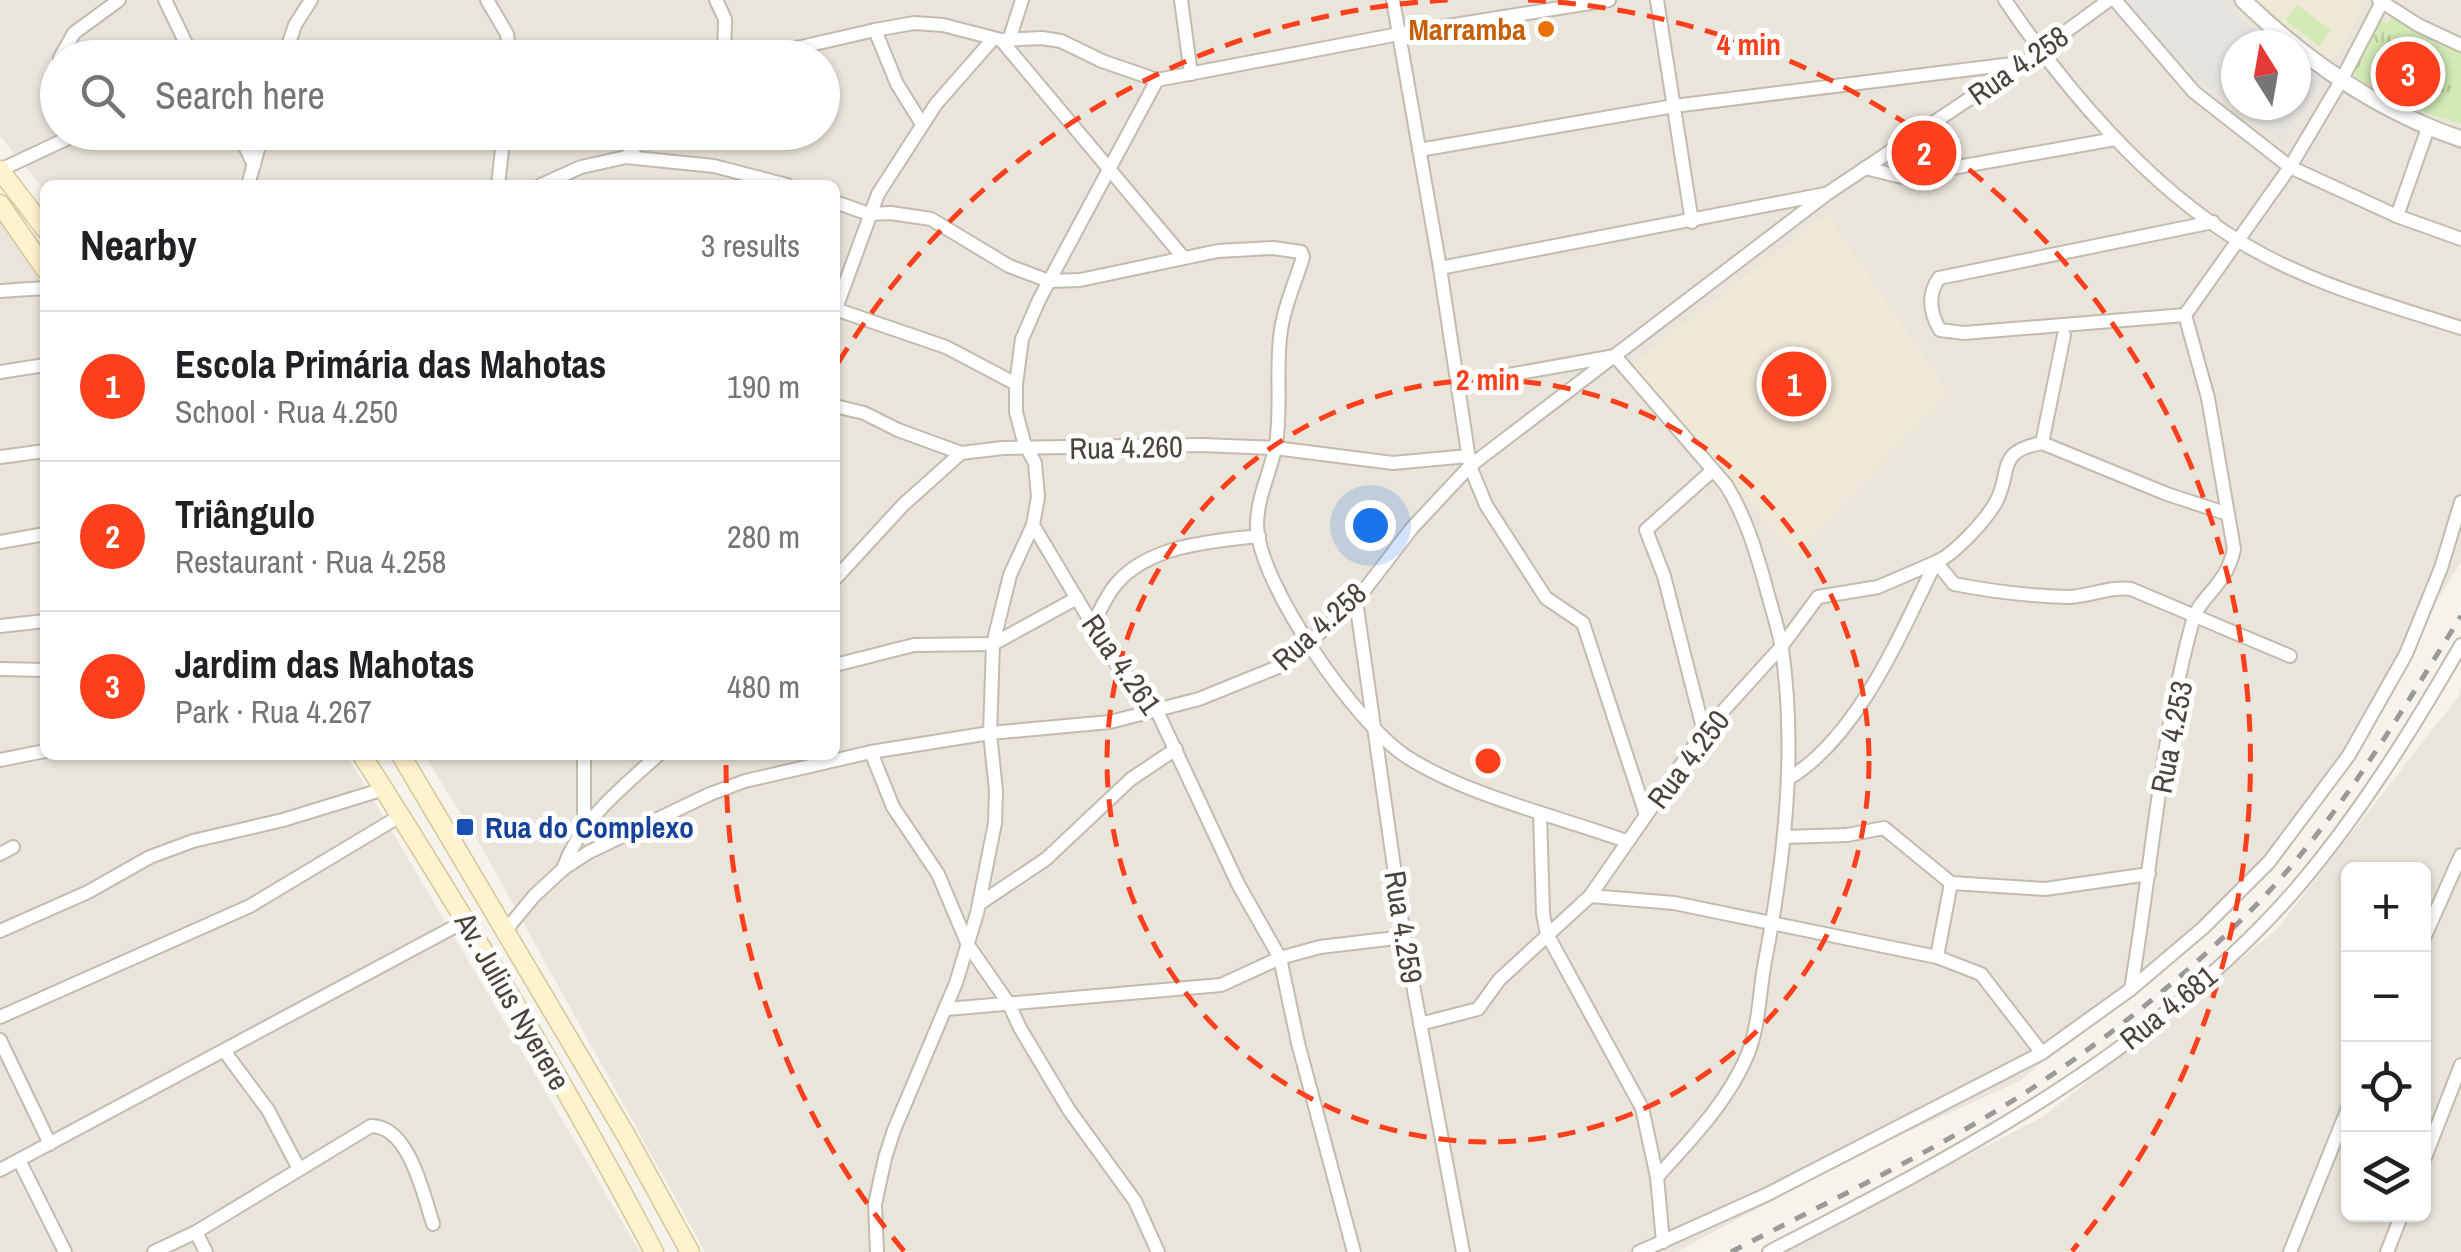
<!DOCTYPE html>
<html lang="en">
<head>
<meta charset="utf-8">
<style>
  body { margin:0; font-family:"Archivo Narrow",sans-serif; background:#f6f6f6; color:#202124 }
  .controls { position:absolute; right:30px; bottom:30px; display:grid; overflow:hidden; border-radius:15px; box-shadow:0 2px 8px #0004 }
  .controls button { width:90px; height:90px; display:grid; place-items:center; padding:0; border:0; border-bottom:2px solid #e0e0e0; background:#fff; color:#202124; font:50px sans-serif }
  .compass { position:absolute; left:2221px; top:30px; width:90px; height:90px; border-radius:50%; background:#fff; box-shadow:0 2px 8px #0004; rotate:349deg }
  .you { position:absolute; left:1370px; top:525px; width:35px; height:35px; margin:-25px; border:8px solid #fff; border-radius:50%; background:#1a73e8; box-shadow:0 0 0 15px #1a73e833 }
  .badge { display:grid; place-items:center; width:65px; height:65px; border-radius:50%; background:#fc3f1d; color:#fff; font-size:32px; font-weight:700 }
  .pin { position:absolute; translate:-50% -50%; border:5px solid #fff; box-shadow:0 2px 10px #0006 }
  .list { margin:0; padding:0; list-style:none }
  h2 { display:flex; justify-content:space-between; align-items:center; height:130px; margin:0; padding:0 40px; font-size:42px }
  h2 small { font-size:32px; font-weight:400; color:#757577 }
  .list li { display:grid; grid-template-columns:65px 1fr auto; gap:30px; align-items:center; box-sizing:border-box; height:150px; padding:0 40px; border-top:2px solid #e0e0e0 }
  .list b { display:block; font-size:38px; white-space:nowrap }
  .list p { margin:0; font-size:32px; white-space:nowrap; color:#757577 }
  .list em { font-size:32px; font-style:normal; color:#757577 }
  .icon { flex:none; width:55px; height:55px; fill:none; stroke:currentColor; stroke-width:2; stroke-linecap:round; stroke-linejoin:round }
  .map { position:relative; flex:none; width:2461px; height:1252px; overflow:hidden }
  .search { position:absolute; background:#fff; box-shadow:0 2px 8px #0004; left:40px; top:40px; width:800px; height:110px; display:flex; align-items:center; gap:25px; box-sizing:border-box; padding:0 35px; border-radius:55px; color:#757577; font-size:38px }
  .panel { position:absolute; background:#fff; box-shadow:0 2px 8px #0004; left:40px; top:180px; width:800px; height:580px; border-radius:15px }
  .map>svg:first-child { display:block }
</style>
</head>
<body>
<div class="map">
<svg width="2461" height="1252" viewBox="0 0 2461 1252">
  <defs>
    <pattern id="park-tufts" width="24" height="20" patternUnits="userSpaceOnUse" patternTransform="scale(2.5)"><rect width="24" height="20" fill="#d2eab5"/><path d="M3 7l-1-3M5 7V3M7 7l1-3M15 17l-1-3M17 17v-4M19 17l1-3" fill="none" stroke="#b6ca9c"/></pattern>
  </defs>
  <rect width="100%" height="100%" fill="#f6f3ec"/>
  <g fill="#eae5da" fill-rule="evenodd">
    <path d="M0,0H2461V562L2344,749L2259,872L2145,973L2020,1081L1876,1146L1676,1252H705L481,846L424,755H835V185H45V191L0,136ZM2236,45H2296V105H2236ZM58,58H822V132H58Z"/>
    <polygon points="0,195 45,267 45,755 347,755 640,1252 0,1252"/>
    <path d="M2461,688V1252H1782L2044,1116L2275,931L2458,697ZM2348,870H2424V1214H2348Z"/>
  </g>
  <g fill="#efe8d6">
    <polygon points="2256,0 2358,0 2364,6 2336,57 2329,59"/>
    <polygon points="1827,214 1948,393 1796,553 1629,367"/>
  </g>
  <polygon fill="#d2eab5" points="2297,5 2331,30 2319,46 2285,20"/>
  <polygon fill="url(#park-tufts)" points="2391,17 2461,51 2461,124 2426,113 2357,79 2353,69 2381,19 2387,24"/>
  <polygon fill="#e5e3e0" points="2131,0 2224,0 2242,20 2275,45 2236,45 2236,105 2296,105 2296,61 2322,80 2280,141 2200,80 2127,3"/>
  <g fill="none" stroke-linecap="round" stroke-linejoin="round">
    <g stroke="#c2bbae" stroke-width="16">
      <g id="minor">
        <polyline points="165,0 193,58"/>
        <polyline points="487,0 507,34 510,58"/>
        <polyline points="716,0 725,19 724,58"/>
        <polyline points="1181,0 1191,74"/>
        <polyline points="1393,0 1440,268 1470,466 1486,505 1546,598 1583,623 1646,815"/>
        <polyline points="1657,0 1692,222"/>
        <path d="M2005,0C2065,89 2147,185 2239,241C2307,283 2386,304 2461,328"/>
        <polyline points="2115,0 2194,92 2290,167 2397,216 2461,239"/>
        <polyline points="2379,0 2418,25 2461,45"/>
        <polyline points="875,30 897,84 922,124"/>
        <polyline points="1001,40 1183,257"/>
        <polyline points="1009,40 1022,0"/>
        <polyline points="60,58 74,33 119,0"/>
        <polyline points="284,58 295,25 311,0"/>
        <polyline points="753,58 875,30 914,23 943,25 1001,40 1042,38 1061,41 1102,61 1157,80 1399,34 1609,0"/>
        <polyline points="58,67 58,92"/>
        <polyline points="238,132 254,165"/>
        <polyline points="1419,150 1674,106 2020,63"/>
        <polyline points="626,157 714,166 787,185"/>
        <polyline points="1865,168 1902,177 2115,139"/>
        <polyline points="0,170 81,132"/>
        <polyline points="248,185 263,132"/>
        <polyline points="498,185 504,132"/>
        <polyline points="541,185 581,167 626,157 649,132"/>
        <path d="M835,202L869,214L891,213L931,219L1009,266L1049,281L1080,280L1218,251L1273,248L1301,252L1303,257C1296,281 1284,306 1281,330C1275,368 1282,406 1276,444C1271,471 1257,497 1257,525C1258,584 1357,725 1407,757C1468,796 1557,816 1626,841"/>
        <polyline points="2397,216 2428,128"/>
        <polyline points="1440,268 1825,194"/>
        <polyline points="0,291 45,288"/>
        <polyline points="835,309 946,347 1016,384"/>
        <polyline points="835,311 878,194 936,104 993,39"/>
        <path d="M2185,315L1964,333L1940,330C1930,313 1927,295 1939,278L2213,222"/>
        <polyline points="0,372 45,365"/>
        <path d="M1458,384L1615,356L1726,485C1746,517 1757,554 1767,591C1772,610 1779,630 1782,649C1797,755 1784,863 1764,967C1759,996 1759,1027 1747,1056C1727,1103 1691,1139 1657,1177"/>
        <polyline points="835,406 864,413 898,430 961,453"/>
        <polyline points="2042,443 2167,494 2228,514"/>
        <polyline points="2042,443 2064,335"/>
        <polyline points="0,457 45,451"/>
        <polyline points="1033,525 1113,659 1157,711 1238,884 1280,958 1298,1043 1354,1252"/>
        <polyline points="0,542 45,534"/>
        <polyline points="835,579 903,505 961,453 1003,448 1202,445 1275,448 1393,463 1468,456"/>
        <polyline points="1356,601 1404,937 1463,1252"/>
        <path d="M1093,624C1100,611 1107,594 1117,583C1150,545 1212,541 1259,536"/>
        <polyline points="0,626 45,621"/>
        <polyline points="835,665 914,645 993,644 1077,598"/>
        <polyline points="0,669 45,670"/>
        <polyline points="1704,732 1664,576 1646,530 1713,470"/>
        <polyline points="871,752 893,807 938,874 968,945 1009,1004 1020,1028 1069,1110 1135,1201 1158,1252"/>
        <polyline points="584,755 584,825"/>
        <polyline points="0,760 45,751"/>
        <path d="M1788,779C1859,736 1900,634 1936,562C1954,555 1988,518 1997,500C2012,469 1996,452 2042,443"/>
        <polyline points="1540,813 1543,914 1547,934 1642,1108 1657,1177 1663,1242"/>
        <polyline points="1784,837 1847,835 1884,828 1951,883 2045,889 2149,874"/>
        <polyline points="0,854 13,847"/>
        <path d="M563,869C581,819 619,791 658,755"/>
        <polyline points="1590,896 1674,903 1937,957 1981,974 2042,1053"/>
        <polyline points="979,904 1046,859 1131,779 1176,749"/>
        <polyline points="506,930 534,896 563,869 589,852 710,794 745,781 871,752 990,733 1110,722 1199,699 1283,665 1356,601 1412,528 1470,466 1828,193 2023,63 2109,0"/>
        <polyline points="0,931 88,892 150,857 193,841 283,820 384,789"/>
        <polyline points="2424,938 2461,855"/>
        <polyline points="1937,957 1951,883"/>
        <path d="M2131,989C2152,866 2160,740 2193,620C2200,596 2227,585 2234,549L2208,398L2185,315L2290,167L2341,81L2383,0"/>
        <polyline points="947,1009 1221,985 1280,958 1320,947 1404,937"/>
        <polyline points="0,1017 250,906 400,816"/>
        <path d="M1420,1024L1478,1009L1499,980L1590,896L1704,732L1781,647L1818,597L1878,587L1936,562L1954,584C1990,591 2030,596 2067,597C2089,597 2109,586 2131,589L2290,656"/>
        <polyline points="0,1040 50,1144"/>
        <polyline points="225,1052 268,1110 298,1167"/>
        <polyline points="19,1160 65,1252"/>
        <polyline points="2424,1160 2461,1065"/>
        <polyline points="0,1170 467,920"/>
        <polyline points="196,1232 206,1252"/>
        <path d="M154,1252L196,1232L371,1126C409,1126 423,1193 433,1224"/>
        <polyline points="877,1252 875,1204 885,1158 894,1130 956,983 977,913 995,823 996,791 990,733 993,644 1010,575 1033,525 1038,497 1035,463 1024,442 1016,412 1016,384 1022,339 1039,300 1157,80"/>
        <polyline points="1639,1252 1768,1194 2042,1053 2131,989 2203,928 2269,862 2349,755 2406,654 2441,568 2461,502"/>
        <path d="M1769,1252C1959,1154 2153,1053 2296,889C2360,814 2412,730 2461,645"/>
        <polyline points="2290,1252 2348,1108"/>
        <polyline points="2387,1252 2402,1214"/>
      </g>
    </g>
    <g stroke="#c2bbae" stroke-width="19">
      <path id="tertiary" d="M2243,0C2306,61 2378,111 2461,139"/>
    </g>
    <g stroke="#d6c79b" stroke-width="21">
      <g id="secondary">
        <polyline points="0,170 45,229"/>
        <polyline points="0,204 45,269"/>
        <path d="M362,755C465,917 565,1082 654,1252"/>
        <polyline points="401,755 627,1137 690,1252"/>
      </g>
    </g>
    <use href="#minor" stroke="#fff" stroke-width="12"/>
    <use href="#tertiary" stroke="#fff" stroke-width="15"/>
    <use href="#secondary" stroke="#fff3cd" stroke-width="18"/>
    <path stroke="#9a9a9a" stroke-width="5" stroke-dasharray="12 12" stroke-linecap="butt" d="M1731,1252C1831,1200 1936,1151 2031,1089C2102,1042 2172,987 2233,928C2327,839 2393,725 2461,616"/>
  </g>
  <g fill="none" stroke="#fc3f1d" stroke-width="5" stroke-dasharray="18 12">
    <circle cx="1488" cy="761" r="381"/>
    <path d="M904 1251A762 762 0 0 1 726 761M838 363A762 762 0 0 1 1448 0M1528 0A762 762 0 0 1 2072 1251"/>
  </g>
  <circle fill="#e8710a" stroke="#fff" stroke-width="4" cx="1546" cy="29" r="10"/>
  <rect fill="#1a4fb4" stroke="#fff" stroke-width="4" x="455" y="817" width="20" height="20" rx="5"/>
  <g text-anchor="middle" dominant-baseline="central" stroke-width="10" stroke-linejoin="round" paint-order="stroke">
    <g font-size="30" font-weight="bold" fill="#c56008" stroke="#fff" text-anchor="end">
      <text x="1526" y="29">Marramba</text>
    </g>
    <g font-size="30" fill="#4b4439" stroke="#fff">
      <text transform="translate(2018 65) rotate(-35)">Rua 4.258</text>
      <text transform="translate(1126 447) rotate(-1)">Rua 4.260</text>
      <text transform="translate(1319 626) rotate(-42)">Rua 4.258</text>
      <text transform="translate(1122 664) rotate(55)">Rua 4.261</text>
      <text transform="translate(2171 737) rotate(-79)">Rua 4.253</text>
      <text transform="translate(1688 759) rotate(-53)">Rua 4.250</text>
      <text transform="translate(1404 927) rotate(81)">Rua 4.259</text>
      <text transform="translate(513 1001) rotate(60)">Av. Julius Nyerere</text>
      <text transform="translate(2168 1007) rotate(-39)">Rua 4.681</text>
    </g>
    <g font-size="30" font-weight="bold" fill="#164399" stroke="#fff" text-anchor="start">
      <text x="485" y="827">Rua do Complexo</text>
    </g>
  </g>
  <circle cx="1488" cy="761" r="15" fill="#fc3f1d" stroke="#fff" stroke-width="5"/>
  <g font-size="30" text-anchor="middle" font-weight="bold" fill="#fc3f1d" stroke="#fff" stroke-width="10" stroke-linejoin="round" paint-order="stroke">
    <text x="1749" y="55">4 min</text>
    <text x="1488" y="390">2 min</text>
  </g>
</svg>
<div class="controls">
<button>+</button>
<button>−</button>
<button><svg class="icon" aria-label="locate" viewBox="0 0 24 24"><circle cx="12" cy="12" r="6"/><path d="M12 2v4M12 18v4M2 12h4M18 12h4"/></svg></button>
<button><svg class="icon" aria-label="layers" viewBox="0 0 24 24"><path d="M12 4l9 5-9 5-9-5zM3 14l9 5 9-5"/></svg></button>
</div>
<svg class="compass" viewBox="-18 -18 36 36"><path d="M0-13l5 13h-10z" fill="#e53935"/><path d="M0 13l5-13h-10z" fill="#757577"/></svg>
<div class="you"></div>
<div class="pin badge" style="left:1794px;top:384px">1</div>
<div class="pin badge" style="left:1924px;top:153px">2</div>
<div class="pin badge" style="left:2408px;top:74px">3</div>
<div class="search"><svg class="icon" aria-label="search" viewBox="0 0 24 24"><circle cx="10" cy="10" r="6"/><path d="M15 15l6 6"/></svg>Search here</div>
<section class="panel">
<h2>Nearby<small>3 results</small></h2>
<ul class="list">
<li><span class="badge">1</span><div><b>Escola Primária das Mahotas</b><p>School · Rua 4.250</p></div><em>190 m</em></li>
<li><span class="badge">2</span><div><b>Triângulo</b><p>Restaurant · Rua 4.258</p></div><em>280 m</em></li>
<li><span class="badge">3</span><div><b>Jardim das Mahotas</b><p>Park · Rua 4.267</p></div><em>480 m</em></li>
</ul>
</section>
</div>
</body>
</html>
